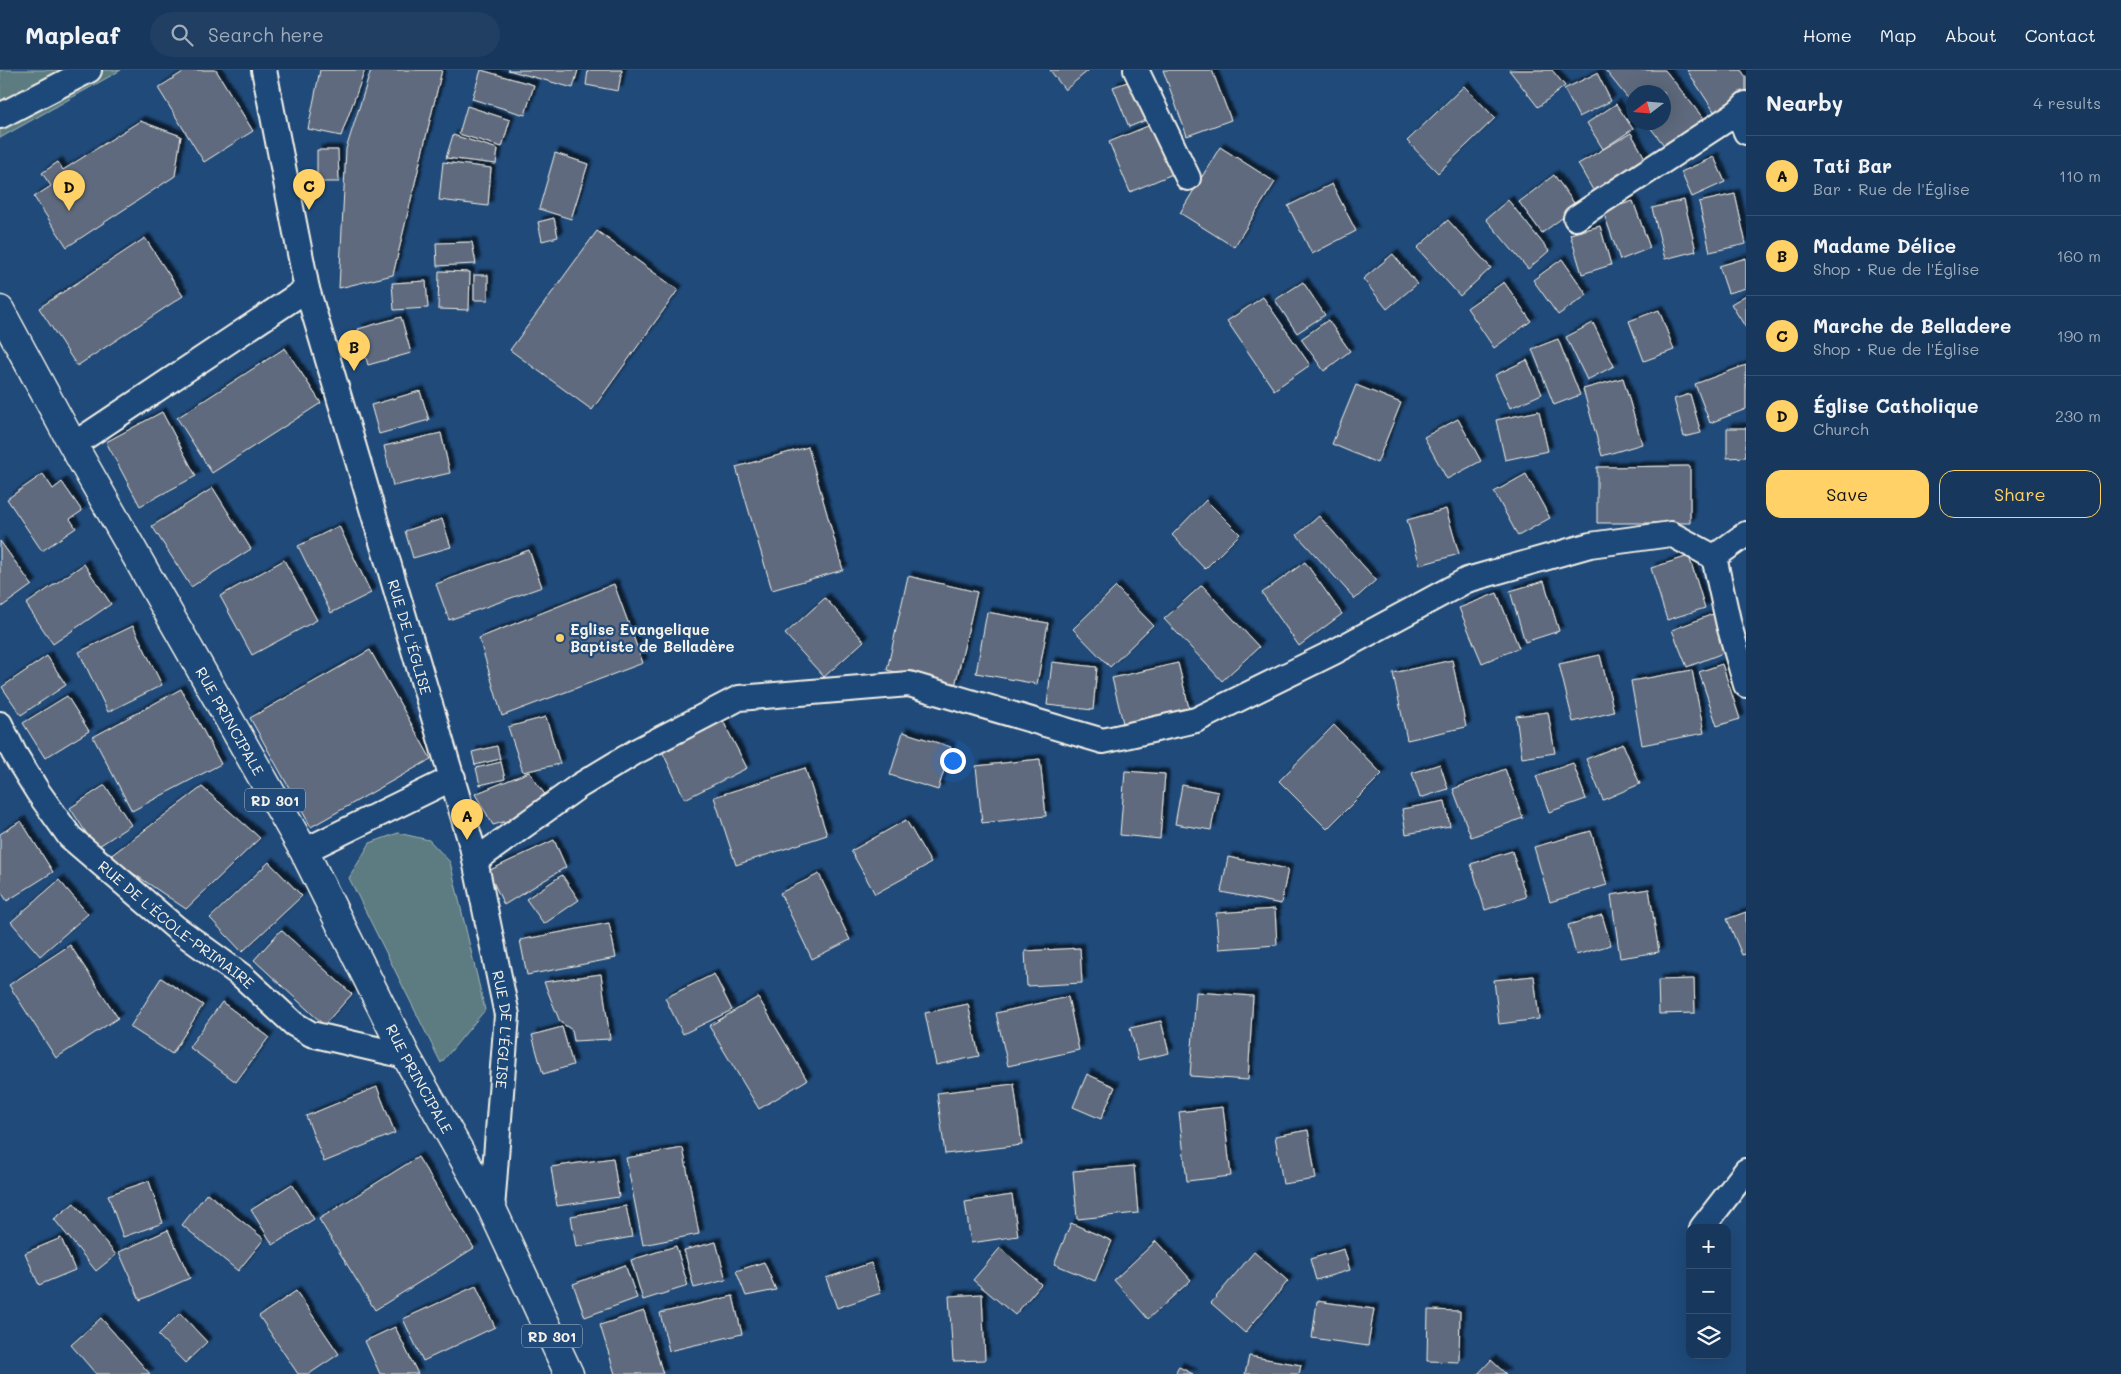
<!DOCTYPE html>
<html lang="en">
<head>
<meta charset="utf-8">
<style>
  body { margin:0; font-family:Mali,sans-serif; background:#203f62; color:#f1f3f6 }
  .controls { position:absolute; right:15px; bottom:15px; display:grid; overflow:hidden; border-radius:10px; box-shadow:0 5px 20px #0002 }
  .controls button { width:45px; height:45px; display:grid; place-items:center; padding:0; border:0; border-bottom:1px solid #365272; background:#17385c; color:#f1f3f6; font:25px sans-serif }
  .compass { position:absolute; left:1626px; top:15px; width:45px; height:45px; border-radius:50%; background:#17385c; box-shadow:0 5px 20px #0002; rotate:254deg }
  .you { position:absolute; left:952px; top:690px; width:18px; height:18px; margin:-12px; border:4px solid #fff; border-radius:50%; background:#1a73e8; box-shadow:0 0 0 8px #1a73e833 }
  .badge { display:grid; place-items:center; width:32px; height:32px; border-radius:50%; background:#ffd166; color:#111; font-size:16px; font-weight:700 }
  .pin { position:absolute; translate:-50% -41px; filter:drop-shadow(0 1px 2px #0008) }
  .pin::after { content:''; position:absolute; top:26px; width:18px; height:15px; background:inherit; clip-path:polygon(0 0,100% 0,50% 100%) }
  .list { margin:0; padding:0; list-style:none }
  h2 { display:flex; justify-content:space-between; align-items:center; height:65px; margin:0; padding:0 20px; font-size:21px }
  h2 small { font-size:16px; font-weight:400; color:#9eacbb }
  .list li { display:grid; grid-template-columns:32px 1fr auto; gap:15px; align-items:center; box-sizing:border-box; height:80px; padding:0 20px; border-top:1px solid #365272 }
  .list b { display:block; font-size:19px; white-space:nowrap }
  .list p { margin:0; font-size:16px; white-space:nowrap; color:#9eacbb }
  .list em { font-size:16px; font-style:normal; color:#9eacbb }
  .actions { display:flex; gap:10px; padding:15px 20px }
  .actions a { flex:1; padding:11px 0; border:1px solid #ffd166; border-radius:15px; text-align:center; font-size:18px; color:#ffd166 }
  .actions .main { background:#ffd166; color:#111 }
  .icon { flex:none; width:28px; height:28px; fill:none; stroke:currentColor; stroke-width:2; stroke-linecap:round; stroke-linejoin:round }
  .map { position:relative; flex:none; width:1746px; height:1304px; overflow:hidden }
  header { display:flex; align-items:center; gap:30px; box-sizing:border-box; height:70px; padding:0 25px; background:#17385c; border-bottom:1px solid #365272 }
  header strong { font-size:24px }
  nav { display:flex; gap:28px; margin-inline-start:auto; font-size:18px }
  .search { width:350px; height:45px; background:#203f62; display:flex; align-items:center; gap:12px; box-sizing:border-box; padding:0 18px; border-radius:28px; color:#9eacbb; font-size:19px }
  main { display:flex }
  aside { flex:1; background:#17385c }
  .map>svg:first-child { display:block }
</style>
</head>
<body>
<header>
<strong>Mapleaf</strong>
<div class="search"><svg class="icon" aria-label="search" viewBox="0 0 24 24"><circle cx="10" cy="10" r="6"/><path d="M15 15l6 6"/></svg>Search here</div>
<nav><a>Home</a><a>Map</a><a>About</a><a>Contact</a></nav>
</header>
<main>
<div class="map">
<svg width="1746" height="1304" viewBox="0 0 1746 1304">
  <defs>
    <filter id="shadow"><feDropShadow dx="4.5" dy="-4.5" stdDeviation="1" flood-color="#0009"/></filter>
  </defs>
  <rect width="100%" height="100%" fill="#1f4a7a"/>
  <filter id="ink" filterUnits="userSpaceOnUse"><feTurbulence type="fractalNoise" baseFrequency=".02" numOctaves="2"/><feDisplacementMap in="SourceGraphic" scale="10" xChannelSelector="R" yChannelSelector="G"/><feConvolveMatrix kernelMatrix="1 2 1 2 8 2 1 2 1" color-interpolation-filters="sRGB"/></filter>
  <g filter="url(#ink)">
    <g fill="#5b7c81" stroke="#a8b6b4">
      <polygon points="0,0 121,0 0,68"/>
      <polygon points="398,763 429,770 450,792 485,940 441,993 349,808 370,773"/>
    </g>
    <g fill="#5e6b7e" stroke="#f4f1e8" filter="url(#shadow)">
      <polygon points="186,0 216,0 253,61 204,92 158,18"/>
      <polygon points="320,0 365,0 341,66 308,59"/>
      <polygon points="371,0 442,0 393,205 339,218 346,79"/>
      <polygon points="481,0 534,15 525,45 472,29"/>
      <polygon points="508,0 578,0 573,18"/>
      <polygon points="588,0 622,0 618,21 586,15"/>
      <polygon points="1050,0 1089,0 1065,20"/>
      <polygon points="1163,0 1212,0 1231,50 1187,66"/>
      <polygon points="1509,0 1552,0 1565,16 1538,37"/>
      <polygon points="1605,0 1665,0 1707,53 1670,83 1646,52 1664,52 1664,22 1634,22 1634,36"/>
      <polygon points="1687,0 1741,0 1746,7 1746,23 1715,43"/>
      <polygon points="1597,3 1611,31 1579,47 1564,19"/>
      <polygon points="1136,9 1151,48 1129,57 1113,17"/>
      <polygon points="1464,16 1495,48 1438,103 1407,71"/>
      <polygon points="1616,34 1633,59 1603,79 1587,53"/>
      <polygon points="467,36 510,50 502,77 459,64"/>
      <polygon points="140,51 181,66 175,106 67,177 34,127 51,116 42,103 58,92 63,100"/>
      <polygon points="1155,53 1175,103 1130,122 1109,72"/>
      <polygon points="1631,63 1650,97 1597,127 1578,94"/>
      <polygon points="453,65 498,79 496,94 446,88"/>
      <polygon points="1220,77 1275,112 1234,177 1180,143"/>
      <polygon points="317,80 338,80 339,112 317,112"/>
      <polygon points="555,83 588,94 571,149 539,139"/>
      <polygon points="1714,87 1725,112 1692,127 1681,102"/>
      <polygon points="443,92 491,98 488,136 439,130"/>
      <polygon points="1554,105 1577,137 1542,163 1519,132"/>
      <polygon points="1332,114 1356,161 1312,184 1288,136"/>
      <polygon points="1735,124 1746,174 1710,182 1699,132"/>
      <polygon points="1508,130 1549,181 1528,199 1486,149"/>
      <polygon points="1684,130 1696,181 1665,189 1652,138"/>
      <polygon points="1633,131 1650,178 1620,190 1603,141"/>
      <polygon points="554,148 558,167 542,171 538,152"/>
      <polygon points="1448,150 1491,198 1460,226 1417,178"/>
      <polygon points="1600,156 1611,195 1582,204 1570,164"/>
      <polygon points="597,161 678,220 592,340 510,280"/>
      <polygon points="145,168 183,226 77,296 39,238"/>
      <polygon points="472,172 476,194 437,196 436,173"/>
      <polygon points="1393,184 1417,214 1387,239 1363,209"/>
      <polygon points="1746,188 1746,218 1728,223 1719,196"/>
      <polygon points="1562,189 1587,225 1558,245 1533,210"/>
      <polygon points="439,201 470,202 469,240 438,239"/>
      <rect x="474" y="205" width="14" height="25"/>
      <polygon points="426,211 428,238 394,240 392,213"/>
      <polygon points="1303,212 1325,245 1297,263 1275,230"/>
      <polygon points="1504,212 1531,251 1494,278 1467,238"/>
      <polygon points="1746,225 1746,258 1731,234"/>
      <polygon points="1263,227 1310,295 1274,320 1227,251"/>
      <polygon points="1659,240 1674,280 1644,291 1629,251"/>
      <polygon points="401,247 411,283 368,295 358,259"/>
      <polygon points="1328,250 1350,281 1324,301 1301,269"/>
      <polygon points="1593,253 1614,296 1587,310 1566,267"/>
      <polygon points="1558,269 1580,325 1554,335 1532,279"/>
      <polygon points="285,278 321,333 212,403 177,348"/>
      <polygon points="1527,290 1542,324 1510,338 1495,305"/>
      <polygon points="1746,295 1746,339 1710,353 1695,314"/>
      <polygon points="1623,308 1642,374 1602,386 1583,319"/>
      <polygon points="1356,315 1401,333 1377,393 1332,374"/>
      <polygon points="420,321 429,350 379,364 371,335"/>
      <polygon points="1690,324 1701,363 1684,367 1674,329"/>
      <polygon points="1539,341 1548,381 1505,390 1496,350"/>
      <polygon points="162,342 196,406 140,436 106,372"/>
      <polygon points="1458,349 1481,391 1447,409 1424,367"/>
      <polygon points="1727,358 1746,358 1746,387 1727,388"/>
      <polygon points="441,363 450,403 393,416 384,376"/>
      <polygon points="808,377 843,500 772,520 736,397"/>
      <polygon points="1690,396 1690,453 1597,453 1597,397"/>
      <polygon points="43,404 53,419 62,412 82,441 70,449 76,458 42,481 7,429"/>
      <polygon points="1526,404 1550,448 1518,466 1494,422"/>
      <polygon points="213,418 251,479 191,517 152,456"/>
      <polygon points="1206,430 1240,464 1205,499 1172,465"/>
      <polygon points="1446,439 1459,484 1420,495 1407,450"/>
      <polygon points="1319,446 1376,510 1355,529 1297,465"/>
      <polygon points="442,449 451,477 413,488 405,461"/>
      <polygon points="339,456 371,523 331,543 298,476"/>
      <polygon points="0,471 32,515 0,538"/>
      <polygon points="529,480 542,517 449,550 436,514"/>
      <polygon points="1689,486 1705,538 1667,550 1651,498"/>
      <polygon points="284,490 317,550 252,585 220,526"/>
      <polygon points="1305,492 1342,544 1299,576 1262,523"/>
      <polygon points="84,494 111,534 53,574 26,534"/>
      <polygon points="908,506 977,522 955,616 887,600"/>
      <polygon points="1544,511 1559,561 1525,572 1510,521"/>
      <polygon points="614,514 643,593 502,646 479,568"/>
      <polygon points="1202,515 1259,577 1222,611 1164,549"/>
      <polygon points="1116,517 1153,555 1110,597 1073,559"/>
      <polygon points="1497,523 1519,578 1482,593 1459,538"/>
      <polygon points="825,528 864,571 824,607 785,564"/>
      <polygon points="987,542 1048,553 1037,614 976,603"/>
      <polygon points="1713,544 1728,581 1687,597 1672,560"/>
      <polygon points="133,556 162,615 108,642 79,582"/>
      <polygon points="370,580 431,689 311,757 250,648"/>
      <polygon points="1600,585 1614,642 1573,652 1559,594"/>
      <polygon points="47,586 66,615 21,645 2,617"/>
      <polygon points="1452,590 1466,657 1407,670 1393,603"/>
      <polygon points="1052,592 1097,597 1093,640 1047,635"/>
      <polygon points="1178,593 1189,638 1123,653 1112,608"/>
      <polygon points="1722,594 1740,649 1717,656 1699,602"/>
      <polygon points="1692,600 1704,663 1642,675 1631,611"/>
      <polygon points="181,619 221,694 132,741 93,667"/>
      <polygon points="67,626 89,661 45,688 23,653"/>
      <polygon points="1548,642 1555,683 1522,688 1516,646"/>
      <polygon points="546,647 560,694 523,702 508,657"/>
      <polygon points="722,649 747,698 685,729 661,679"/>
      <polygon points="1334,655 1382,704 1327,759 1279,711"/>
      <polygon points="903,662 951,677 938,720 890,705"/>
      <polygon points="1623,674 1640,714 1603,730 1586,689"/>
      <polygon points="497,676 500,689 475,695 472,682"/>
      <polygon points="1040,689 1046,746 982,753 976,696"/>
      <polygon points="501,692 505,709 480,715 476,698"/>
      <polygon points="1573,693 1586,729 1549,742 1536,706"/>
      <polygon points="1440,694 1448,719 1420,728 1412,703"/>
      <polygon points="805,698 827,765 736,795 714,727"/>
      <polygon points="1505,699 1523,748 1471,767 1453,719"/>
      <polygon points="1125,701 1165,704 1160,769 1120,765"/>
      <polygon points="529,702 546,726 528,745 493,755 475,724"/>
      <polygon points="105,715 131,755 96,778 70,738"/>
      <polygon points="1182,715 1218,722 1211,760 1175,754"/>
      <polygon points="202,717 260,768 186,839 109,787"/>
      <polygon points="1445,731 1450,756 1406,764 1402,739"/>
      <polygon points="906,750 931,793 875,824 851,781"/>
      <polygon points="21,751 53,802 7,831 0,820 0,764"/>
      <polygon points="1591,761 1607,815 1550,832 1534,777"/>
      <polygon points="554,770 566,797 504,835 488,801"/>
      <polygon points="1512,781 1526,827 1485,840 1471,794"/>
      <polygon points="1228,787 1288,799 1281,834 1221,822"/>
      <polygon points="269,792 302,826 242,882 210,848"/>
      <polygon points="819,804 850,870 812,889 780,823"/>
      <polygon points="562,805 579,830 544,854 526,829"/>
      <polygon points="59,810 88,844 40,886 11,852"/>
      <polygon points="1649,819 1659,882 1620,888 1611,825"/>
      <polygon points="1275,839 1277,875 1219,879 1216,843"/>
      <polygon points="1746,842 1746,884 1742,885 1727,849"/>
      <polygon points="1602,845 1611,875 1576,885 1568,855"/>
      <polygon points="609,853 616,888 527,905 520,870"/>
      <polygon points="281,860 352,924 324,955 254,890"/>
      <polygon points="70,875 118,948 56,988 9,915"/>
      <polygon points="1080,878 1082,913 1027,916 1025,881"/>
      <polygon points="601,904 610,969 574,971 572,960 560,952 544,912"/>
      <polygon points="714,904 732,940 683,964 665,928"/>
      <polygon points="1534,906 1539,949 1499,954 1494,910"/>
      <polygon points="161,908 203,935 172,984 130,957"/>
      <polygon points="1694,909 1695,943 1659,944 1658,910"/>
      <polygon points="1196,922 1253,926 1248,1010 1190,1006"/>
      <polygon points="758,927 807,1010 759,1039 709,956"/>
      <polygon points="1068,927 1079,980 1008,996 996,943"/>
      <polygon points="222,932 269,967 236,1012 189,977"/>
      <polygon points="968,934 979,986 936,995 925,943"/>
      <polygon points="1161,951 1169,983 1138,990 1130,958"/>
      <polygon points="562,957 573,995 543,1004 532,965"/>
      <polygon points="1087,1004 1115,1017 1101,1049 1073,1037"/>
      <polygon points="1014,1014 1022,1075 945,1084 937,1023"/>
      <polygon points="377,1017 395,1063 324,1092 306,1046"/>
      <polygon points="1223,1037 1231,1106 1187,1111 1179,1042"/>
      <polygon points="1308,1060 1316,1109 1283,1114 1275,1066"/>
      <polygon points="683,1078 699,1164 643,1175 626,1088"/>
      <polygon points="418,1087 474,1178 375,1240 319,1149"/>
      <polygon points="613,1088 619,1127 557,1136 551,1097"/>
      <polygon points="1134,1096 1138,1143 1077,1149 1073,1101"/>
      <polygon points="149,1111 163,1153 123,1167 108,1125"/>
      <polygon points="292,1114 314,1149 273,1175 251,1140"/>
      <polygon points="207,1123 264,1169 238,1201 182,1155"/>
      <polygon points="1012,1125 1018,1166 971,1173 965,1132"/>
      <polygon points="74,1133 116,1185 96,1201 54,1149"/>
      <polygon points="626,1136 632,1167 576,1177 571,1146"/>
      <polygon points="1071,1153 1112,1171 1095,1211 1054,1194"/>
      <polygon points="168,1160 190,1208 140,1230 119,1182"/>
      <polygon points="61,1168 75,1200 39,1215 25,1183"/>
      <polygon points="1156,1171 1191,1210 1148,1249 1114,1210"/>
      <polygon points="716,1172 726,1210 694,1218 684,1180"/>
      <polygon points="676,1176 688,1216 643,1230 631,1190"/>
      <polygon points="1000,1178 1041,1214 1015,1245 973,1210"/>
      <polygon points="1344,1179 1350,1200 1316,1210 1310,1189"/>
      <polygon points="1254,1182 1288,1211 1245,1263 1211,1233"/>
      <polygon points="764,1192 776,1220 746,1226 736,1201"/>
      <polygon points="871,1193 881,1223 837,1238 826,1208"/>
      <polygon points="625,1195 637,1228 585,1247 573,1214"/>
      <polygon points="476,1216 495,1257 423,1291 403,1249"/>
      <polygon points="296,1221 339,1284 309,1304 298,1304 259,1246"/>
      <polygon points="982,1224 985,1290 953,1291 949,1226"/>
      <polygon points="733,1226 742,1264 669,1281 660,1243"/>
      <polygon points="1317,1231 1374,1239 1368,1276 1312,1268"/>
      <polygon points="1428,1240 1460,1241 1459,1292 1427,1291"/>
      <polygon points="644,1241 663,1304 615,1304 600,1255"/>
      <polygon points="180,1243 207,1272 185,1293 158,1265"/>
      <polygon points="101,1248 150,1304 96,1304 71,1275"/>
      <polygon points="395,1257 418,1304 380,1304 365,1271"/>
      <polygon points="1249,1286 1301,1295 1299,1304 1245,1304"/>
      <polygon points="1491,1290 1506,1304 1478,1304"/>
      <polygon points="1179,1297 1193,1304 1175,1304"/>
    </g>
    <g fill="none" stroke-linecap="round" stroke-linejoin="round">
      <g stroke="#f4f1e8" stroke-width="28">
        <g id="street">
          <path id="s1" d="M264,0L307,219L472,776L507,945L492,1139"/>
          <polyline points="1136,0 1188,108"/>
          <polyline points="1738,42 1746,62"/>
          <polyline points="0,46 89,0"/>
          <polyline points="1576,148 1738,42 1746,34"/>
          <polyline points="73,375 307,219"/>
          <polyline points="1714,487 1746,464"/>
          <path id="s2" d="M0,654L14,683L38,722L70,767L176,858L242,906L294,954L311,964L406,986"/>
          <polyline points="304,781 453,708"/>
          <polyline points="476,790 579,716 637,681 739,628 909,614 1103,671 1196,650 1334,582 1467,510 1590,475 1671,464 1714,487 1729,555 1746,615"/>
          <polyline points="1702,1158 1746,1101"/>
        </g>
      </g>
      <g stroke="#f4f1e8" stroke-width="31">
        <g id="primary">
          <path id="s3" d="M0,240L73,375L304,781L406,986L492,1139L569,1304"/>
        </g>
      </g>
      <use href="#street" stroke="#1f4a7a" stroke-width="24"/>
      <use href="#primary" stroke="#1f4a7a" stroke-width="28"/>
    </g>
  </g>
  <circle fill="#ffd166" stroke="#1f4a7a" stroke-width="2" cx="560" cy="568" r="5"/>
  <g text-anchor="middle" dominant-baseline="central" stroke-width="4.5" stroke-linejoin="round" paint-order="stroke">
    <g fill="#1f4a7a" stroke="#b4bfc7" stroke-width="1">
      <rect x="245" y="718.5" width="60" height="23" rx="4"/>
      <rect x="522" y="1254.5" width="60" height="23" rx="4"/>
    </g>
    <g font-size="14" font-weight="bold" fill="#f4f1e8">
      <text x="275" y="730">RD 301</text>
      <text x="552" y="1266">RD 301</text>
    </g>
    <g font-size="15" font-weight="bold" fill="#f4f1e8" stroke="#1f4a7a" text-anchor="start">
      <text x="570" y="559">Eglise Evangelique<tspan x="570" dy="17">Baptiste de Belladère</tspan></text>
    </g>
    <g font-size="15" fill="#f4f1e8" stroke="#1f4a7a">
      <text stroke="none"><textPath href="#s1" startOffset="586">RUE DE L'ÉGLISE</textPath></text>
      <text stroke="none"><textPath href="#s3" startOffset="471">RUE PRINCIPALE</textPath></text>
      <text stroke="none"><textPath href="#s2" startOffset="271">RUE DE L'ÉCOLE-PRIMAIRE</textPath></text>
      <text stroke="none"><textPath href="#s1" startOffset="991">RUE DE L'ÉGLISE</textPath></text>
      <text stroke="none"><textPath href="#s3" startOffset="876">RUE PRINCIPALE</textPath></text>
    </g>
  </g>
</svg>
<div class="controls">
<button>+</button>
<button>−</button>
<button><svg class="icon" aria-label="layers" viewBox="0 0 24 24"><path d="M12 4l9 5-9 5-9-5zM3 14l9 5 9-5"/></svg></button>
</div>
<svg class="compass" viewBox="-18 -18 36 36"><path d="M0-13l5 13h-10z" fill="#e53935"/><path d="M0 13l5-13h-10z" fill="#9eacbb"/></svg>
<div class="you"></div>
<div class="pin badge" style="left:467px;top:770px">A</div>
<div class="pin badge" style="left:354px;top:301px">B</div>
<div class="pin badge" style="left:309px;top:140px">C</div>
<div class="pin badge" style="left:69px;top:141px">D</div>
</div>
<aside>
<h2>Nearby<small>4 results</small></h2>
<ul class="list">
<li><span class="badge">A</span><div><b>Tati Bar</b><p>Bar · Rue de l'Église</p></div><em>110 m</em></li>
<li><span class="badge">B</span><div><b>Madame Délice</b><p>Shop · Rue de l'Église</p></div><em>160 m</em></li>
<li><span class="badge">C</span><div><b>Marche de Belladere</b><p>Shop · Rue de l'Église</p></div><em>190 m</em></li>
<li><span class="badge">D</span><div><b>Église Catholique</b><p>Church</p></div><em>230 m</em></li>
</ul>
<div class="actions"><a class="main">Save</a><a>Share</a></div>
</aside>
</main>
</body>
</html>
